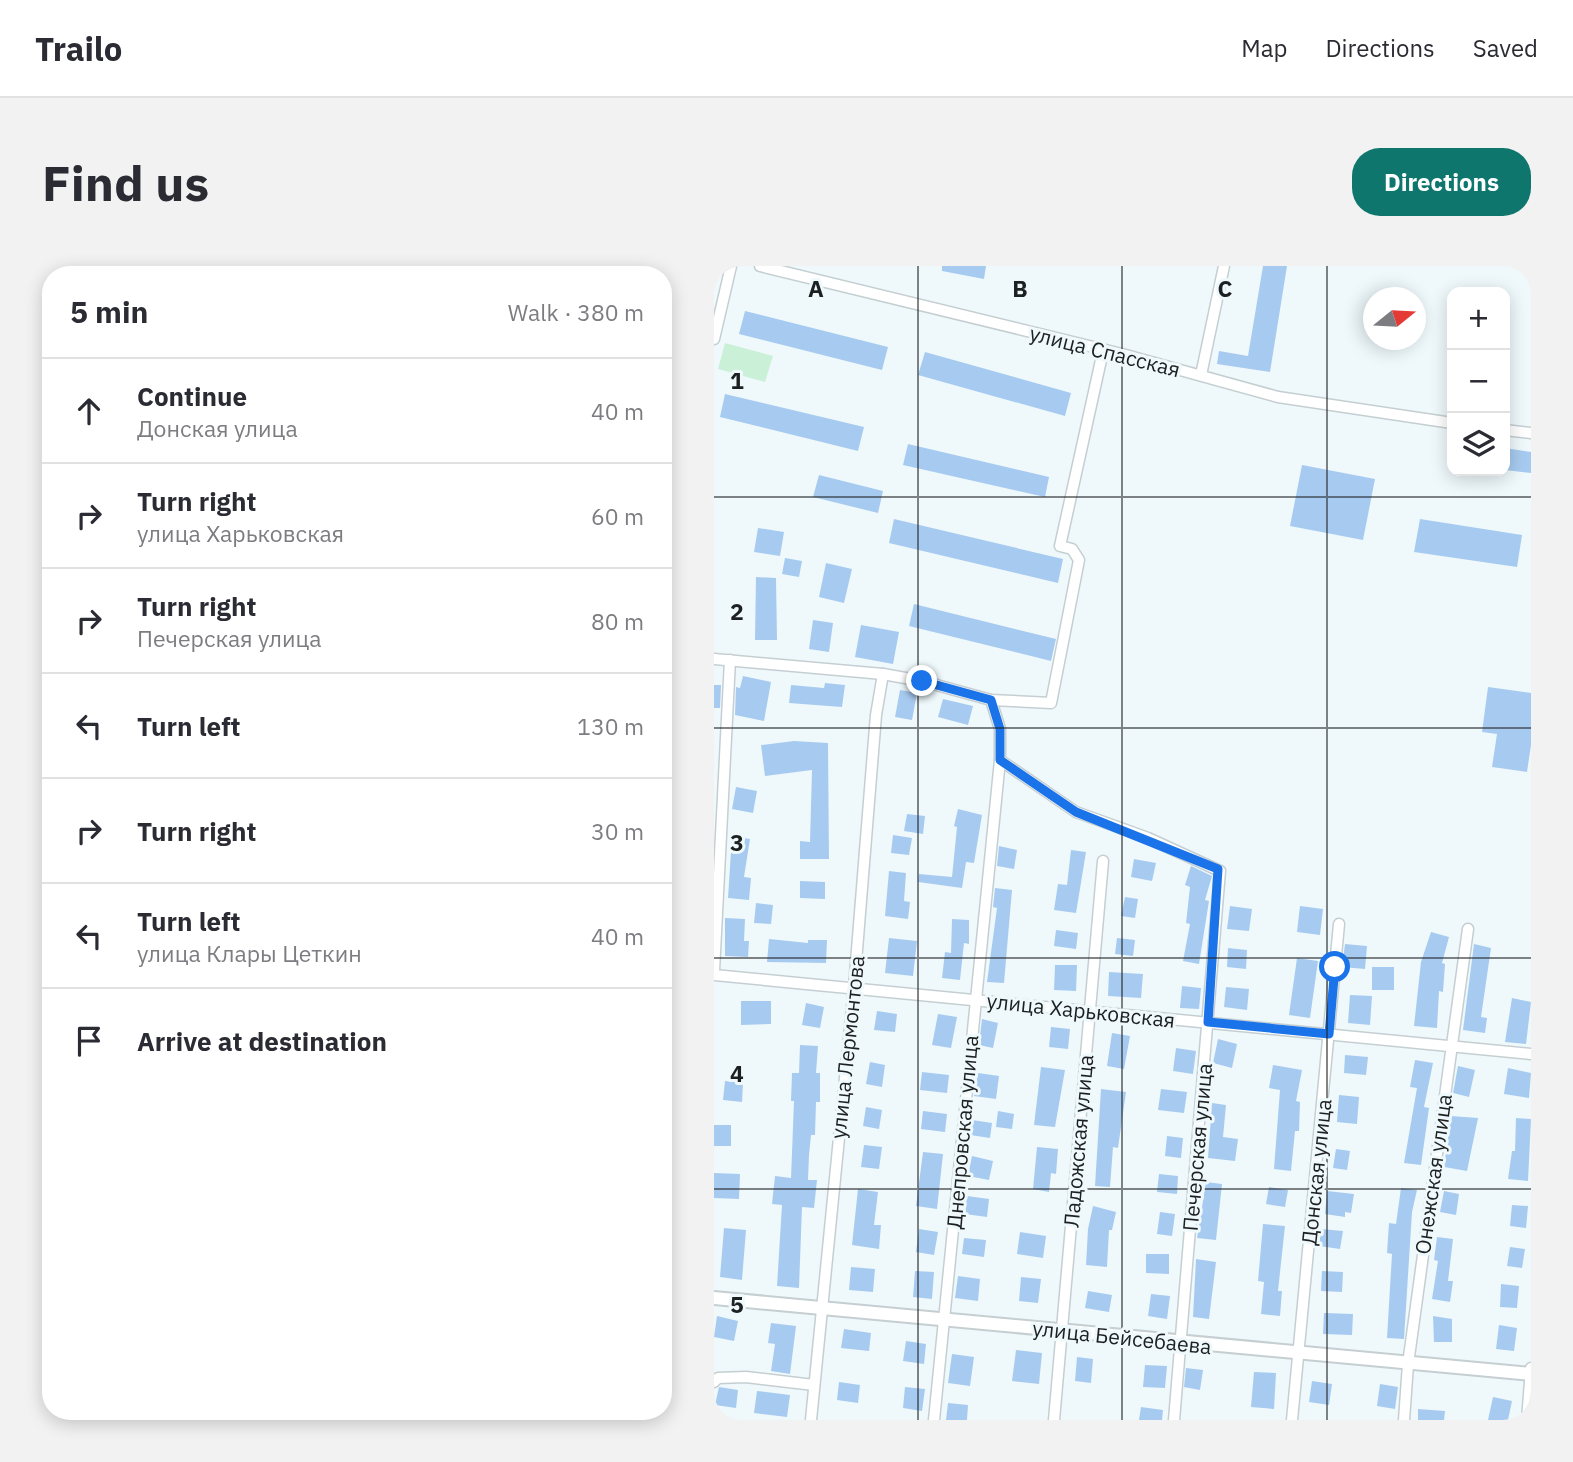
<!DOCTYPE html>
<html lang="en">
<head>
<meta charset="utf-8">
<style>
  body { margin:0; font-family:"IBM Plex Sans",sans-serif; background:#f2f2f3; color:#2b2b33 }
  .controls { position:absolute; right:21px; top:21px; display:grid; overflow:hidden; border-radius:14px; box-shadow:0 4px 18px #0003 }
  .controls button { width:63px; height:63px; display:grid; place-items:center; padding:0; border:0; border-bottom:2px solid #e1e1e2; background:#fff; color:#2b2b33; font:35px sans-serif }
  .compass { position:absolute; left:649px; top:21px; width:63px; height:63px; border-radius:50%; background:#fff; box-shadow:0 4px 18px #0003; rotate:72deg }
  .stop { position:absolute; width:21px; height:21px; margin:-16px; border:5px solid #1a73e8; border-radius:50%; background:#fff }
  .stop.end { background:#1a73e8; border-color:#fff; box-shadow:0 2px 7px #0008 }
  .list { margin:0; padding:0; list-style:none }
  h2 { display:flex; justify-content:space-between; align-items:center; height:91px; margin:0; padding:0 28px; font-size:30px }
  h2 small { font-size:23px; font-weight:400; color:#7c7c81 }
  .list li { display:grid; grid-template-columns:46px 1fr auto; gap:21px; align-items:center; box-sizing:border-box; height:105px; padding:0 28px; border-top:2px solid #e1e1e2 }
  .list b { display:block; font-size:26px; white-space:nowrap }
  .list p { margin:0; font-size:23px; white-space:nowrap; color:#7c7c81 }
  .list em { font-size:23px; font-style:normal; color:#7c7c81 }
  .icon { flex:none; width:38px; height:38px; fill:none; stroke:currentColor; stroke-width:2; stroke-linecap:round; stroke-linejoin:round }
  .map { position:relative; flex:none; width:817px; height:1154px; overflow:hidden; border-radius:28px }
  header { display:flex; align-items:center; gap:42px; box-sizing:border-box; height:98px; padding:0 35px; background:#fff; border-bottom:2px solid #e1e1e2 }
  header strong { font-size:33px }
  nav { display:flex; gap:38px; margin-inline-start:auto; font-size:24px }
  .intro { display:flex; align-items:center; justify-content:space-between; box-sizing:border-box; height:168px; padding:0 42px }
  h1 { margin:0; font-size:49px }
  .button { padding:18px 32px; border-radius:28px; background:#0f766e; color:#fff; font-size:24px; font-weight:700 }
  main { display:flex; gap:42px; padding:0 42px }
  aside { flex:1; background:#fff; border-radius:28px; box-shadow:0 4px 18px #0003 }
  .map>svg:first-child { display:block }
</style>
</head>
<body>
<header>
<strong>Trailo</strong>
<nav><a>Map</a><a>Directions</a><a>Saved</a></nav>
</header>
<div class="intro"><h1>Find us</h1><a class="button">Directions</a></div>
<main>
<aside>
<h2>5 min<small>Walk · 380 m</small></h2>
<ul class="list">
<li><svg class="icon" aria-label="ahead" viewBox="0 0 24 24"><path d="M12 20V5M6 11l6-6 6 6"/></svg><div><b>Continue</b><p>Донская улица</p></div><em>40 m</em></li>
<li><svg class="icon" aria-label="right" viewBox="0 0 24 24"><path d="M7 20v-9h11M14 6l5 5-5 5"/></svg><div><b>Turn right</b><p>улица Харьковская</p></div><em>60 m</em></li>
<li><svg class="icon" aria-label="right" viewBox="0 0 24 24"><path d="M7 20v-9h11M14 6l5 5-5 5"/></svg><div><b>Turn right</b><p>Печерская улица</p></div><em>80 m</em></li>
<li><svg class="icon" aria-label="left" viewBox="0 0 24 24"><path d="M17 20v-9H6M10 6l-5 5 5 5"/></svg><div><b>Turn left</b></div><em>130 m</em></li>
<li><svg class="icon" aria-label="right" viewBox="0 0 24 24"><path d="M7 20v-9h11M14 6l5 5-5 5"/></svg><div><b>Turn right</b></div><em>30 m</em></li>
<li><svg class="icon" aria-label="left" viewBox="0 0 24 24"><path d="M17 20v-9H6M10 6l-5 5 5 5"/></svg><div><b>Turn left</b><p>улица Клары Цеткин</p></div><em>40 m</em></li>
<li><svg class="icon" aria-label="arrive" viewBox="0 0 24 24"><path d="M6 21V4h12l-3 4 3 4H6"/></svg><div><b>Arrive at destination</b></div></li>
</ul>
</aside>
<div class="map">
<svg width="817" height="1154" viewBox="0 0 817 1154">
  <rect width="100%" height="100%" fill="#eff9fc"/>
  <polygon fill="#caf1d7" points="11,77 59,90 51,116 4,103"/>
  <g fill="#a7cbf0">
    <polygon points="228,0 272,0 270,13 228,5"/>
    <polygon points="549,0 573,0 556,106 503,98 505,85 534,90"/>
    <polygon points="31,45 174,81 168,104 25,68"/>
    <polygon points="211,86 357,127 351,150 204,109"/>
    <polygon points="11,128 150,161 144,185 6,151"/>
    <polygon points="194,178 335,211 331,231 189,199"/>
    <polygon points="791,182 817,186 817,207 791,204"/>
    <polygon points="588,199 661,213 649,274 576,260"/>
    <polygon points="105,209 169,225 164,247 99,231"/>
    <polygon points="180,253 349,293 344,317 175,277"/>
    <polygon points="706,253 808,269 803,301 700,286"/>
    <polygon points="44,262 70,266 66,290 40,286"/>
    <polygon points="71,292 88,295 85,311 68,308"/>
    <polygon points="112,297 138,303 130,337 105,331"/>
    <polygon points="42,311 62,312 63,374 41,374"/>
    <polygon points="200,338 342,373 337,395 195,360"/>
    <polygon points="99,354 119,357 115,386 95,383"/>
    <polygon points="147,359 185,366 179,398 141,391"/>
    <polygon points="29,410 57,416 50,455 21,449 22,421 26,422"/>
    <polygon points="111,417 131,419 128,441 75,437 77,419 110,422"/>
    <polygon points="0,419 7,419 6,442 0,442"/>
    <polygon points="774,421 817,427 817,479 813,506 778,501 783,468 768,466"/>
    <polygon points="186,424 203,427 198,454 181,451"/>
    <polygon points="229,433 259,440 254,459 224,451"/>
    <polygon points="80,475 114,477 115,593 86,593 86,575 96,576 98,504 51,510 47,479"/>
    <polygon points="22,521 43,525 39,547 18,543"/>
    <polygon points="244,543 268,549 260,597 252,596 248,622 204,616 205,608 238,611 243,561 240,560"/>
    <polygon points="193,548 211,550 209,568 190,565"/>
    <polygon points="179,569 198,572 195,589 177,587"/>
    <polygon points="18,570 36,573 30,611 37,612 35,634 14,632"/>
    <polygon points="285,580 303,584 300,603 283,600"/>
    <polygon points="357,584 372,586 362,647 340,644 344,618 353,619"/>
    <polygon points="420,593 442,597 438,615 417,611"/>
    <polygon points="477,600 498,610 491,634 495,635 485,698 469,695 476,658 472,657 476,621 471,619"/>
    <polygon points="175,605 192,607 190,635 196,636 194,653 171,650"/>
    <polygon points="86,615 111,616 111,633 86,632"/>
    <polygon points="281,622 298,624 290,717 273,716 283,642 279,641"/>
    <polygon points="411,631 424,633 421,652 407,650"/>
    <polygon points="42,637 59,639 57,658 40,657"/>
    <polygon points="516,640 538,643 535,665 513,663"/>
    <polygon points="586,640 609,643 606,669 583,666"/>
    <polygon points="11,652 31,653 30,675 35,675 34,691 11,690"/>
    <polygon points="238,653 255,654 255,678 250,677 246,714 228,712 231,686 237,687"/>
    <polygon points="342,664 364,667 362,683 340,680"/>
    <polygon points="717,666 735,671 728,697 731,698 729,726 725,725 723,762 700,760 707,696"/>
    <polygon points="175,672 203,675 199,710 171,707"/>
    <polygon points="403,672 421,674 419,690 401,688"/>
    <polygon points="55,673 94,677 94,674 113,674 112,697 53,696"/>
    <polygon points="631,678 653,680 651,703 628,701"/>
    <polygon points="760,678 777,682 767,751 773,752 771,767 749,764"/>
    <polygon points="514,682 533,684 532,703 513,701"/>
    <polygon points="583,692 604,695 596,752 575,749"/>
    <polygon points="341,699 363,699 362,725 340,724"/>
    <rect x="658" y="701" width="22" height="23"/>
    <polygon points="395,706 429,708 427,732 394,730"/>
    <polygon points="468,720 487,722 485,743 466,742"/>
    <polygon points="512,721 535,723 533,744 510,741"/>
    <polygon points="636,729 658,730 656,759 634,757"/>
    <polygon points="798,732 817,736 812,778 791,776"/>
    <polygon points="27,735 57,735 57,758 27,759"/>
    <polygon points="92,737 110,741 106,762 88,759"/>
    <polygon points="163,745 183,748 181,766 160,764"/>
    <polygon points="224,748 243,751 237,782 218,779"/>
    <polygon points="268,753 284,757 279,782 265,779"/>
    <polygon points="337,761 356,763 354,783 335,781"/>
    <polygon points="398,767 416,770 410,803 393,800"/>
    <polygon points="504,773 523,778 518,802 499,797"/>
    <polygon points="86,779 104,780 102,807 106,807 106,836 102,836 101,869 97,869 95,889 94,914 103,914 100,942 88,941 85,1022 63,1020 68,939 58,938 61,910 77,912 80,835 77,835 78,807 85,807"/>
    <polygon points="462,782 482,785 479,808 459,805"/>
    <polygon points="631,789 654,791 652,809 630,807"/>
    <polygon points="701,794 719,797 710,841 715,842 707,899 690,897 703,822 696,821"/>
    <polygon points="156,796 171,799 168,821 152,818"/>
    <polygon points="559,799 588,804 582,835 586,836 585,865 581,865 577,905 560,903 566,824 555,822"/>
    <polygon points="744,800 761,804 755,831 739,827"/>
    <polygon points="327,801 351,804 341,861 320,859"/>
    <polygon points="794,802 817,807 815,832 790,828"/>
    <polygon points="208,806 235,809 233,827 206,824"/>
    <polygon points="264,807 285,810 282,833 260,830"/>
    <polygon points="11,815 29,817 28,836 9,834"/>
    <polygon points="387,823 412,826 404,882 399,881 396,921 381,920"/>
    <polygon points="447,823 473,826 470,847 444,844"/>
    <polygon points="625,829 645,831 643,858 623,856"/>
    <polygon points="498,837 512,839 509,871 524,873 521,895 494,892"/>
    <polygon points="152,841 168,844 165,863 149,860"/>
    <polygon points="209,845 233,848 231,866 207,863"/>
    <polygon points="284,845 300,848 298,863 282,861"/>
    <polygon points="737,850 764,852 753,905 730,901"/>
    <polygon points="802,852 817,853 814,915 794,913 798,885 801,885"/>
    <polygon points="258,854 278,857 276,872 256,869"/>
    <rect x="0" y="859" width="17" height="21"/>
    <polygon points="453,870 469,872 467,892 451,890"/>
    <polygon points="150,879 168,881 165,903 147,901"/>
    <polygon points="323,881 344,883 342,908 337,907 335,926 319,923"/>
    <polygon points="622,883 636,885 633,904 619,902"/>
    <polygon points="209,886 229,888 223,943 202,940"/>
    <polygon points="258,890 279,895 275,914 254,910"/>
    <polygon points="0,907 26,908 25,933 0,932"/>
    <polygon points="445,908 464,910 463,928 443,926"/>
    <polygon points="492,916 508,918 502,974 483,972"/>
    <polygon points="555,921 574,924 571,941 552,938"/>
    <polygon points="687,922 703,924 698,946 690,1073 673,1072 678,988 673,987 675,957 682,958"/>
    <polygon points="144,923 164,926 160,959 167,959 165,983 138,979"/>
    <polygon points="613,925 640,928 637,947 631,946 631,951 611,948"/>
    <polygon points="730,925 745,928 742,949 726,946"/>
    <polygon points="253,930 275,933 273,951 251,948"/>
    <polygon points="798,939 814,940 812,962 796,960"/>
    <polygon points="379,940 402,946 398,964 395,964 393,1001 372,999 374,963"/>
    <polygon points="446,946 461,948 458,970 443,968"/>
    <polygon points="549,958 571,960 564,1025 568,1025 566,1050 547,1048 550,1016 544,1015"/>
    <polygon points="10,962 32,964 28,1014 6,1011"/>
    <polygon points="205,963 224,966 220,989 202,986"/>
    <polygon points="607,963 629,965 626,983 605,980"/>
    <polygon points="306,966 332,970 329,992 303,988"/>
    <polygon points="723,971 739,973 734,1015 739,1015 736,1036 718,1033 724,995 720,994"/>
    <polygon points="250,972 272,974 270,991 248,988"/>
    <polygon points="796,981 811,983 808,1002 793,1000"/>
    <polygon points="432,988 455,988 455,1008 432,1007"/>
    <polygon points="482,993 502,996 495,1053 479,1051"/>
    <polygon points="137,1001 161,1003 159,1026 135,1024"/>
    <polygon points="201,1005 220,1006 218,1033 199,1031"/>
    <polygon points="608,1005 629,1006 628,1026 607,1025"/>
    <polygon points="244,1010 266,1013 264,1035 241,1032"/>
    <polygon points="307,1011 327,1013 324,1037 305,1035"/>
    <polygon points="787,1018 805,1020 803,1042 786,1041"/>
    <polygon points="374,1025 398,1029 395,1046 371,1042"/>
    <polygon points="437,1028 456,1030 453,1053 434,1050"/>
    <polygon points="610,1047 639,1048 638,1069 609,1068"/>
    <polygon points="3,1050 24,1055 20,1075 0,1071"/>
    <polygon points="719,1050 738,1053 738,1076 720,1076"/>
    <polygon points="57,1057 82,1060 76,1108 57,1105 61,1078 54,1077"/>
    <polygon points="785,1059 803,1062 800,1085 782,1083"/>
    <polygon points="130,1063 157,1067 155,1085 127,1082"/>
    <polygon points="192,1075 212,1078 210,1098 189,1095"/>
    <polygon points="302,1084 328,1087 325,1118 298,1115"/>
    <polygon points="238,1088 260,1091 256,1120 234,1117"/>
    <polygon points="363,1091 379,1093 377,1117 361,1115"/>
    <polygon points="431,1099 453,1100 451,1122 429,1121"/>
    <polygon points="472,1102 489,1104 486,1124 470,1121"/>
    <polygon points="540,1106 562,1107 560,1143 537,1141"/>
    <polygon points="598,1115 618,1118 615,1139 595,1136"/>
    <polygon points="125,1116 146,1119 144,1137 123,1134"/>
    <polygon points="666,1118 684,1121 681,1143 663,1140"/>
    <polygon points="5,1121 24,1124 22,1142 1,1139"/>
    <polygon points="191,1121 211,1123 208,1145 189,1142"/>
    <polygon points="43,1125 76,1129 73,1151 40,1147"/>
    <polygon points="779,1131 798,1135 794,1154 774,1154"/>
    <polygon points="234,1137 254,1139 253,1154 232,1154"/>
    <polygon points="427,1141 449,1144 448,1154 425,1154"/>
    <polygon points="704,1143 731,1145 730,1154 704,1154"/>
  </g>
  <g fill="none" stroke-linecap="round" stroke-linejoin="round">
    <g stroke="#c5cfd2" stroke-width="13">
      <g id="minor">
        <polyline points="46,0 408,88 564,131 738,157"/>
        <polyline points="0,73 17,0"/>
        <polyline points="487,109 510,0"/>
        <polyline points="791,164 817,167"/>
        <polyline points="0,393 169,408 208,415 277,434 337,437 365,294 358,283 346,280 389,85"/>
        <polyline points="277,434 286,463 286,494 362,546 434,572 506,605 460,1154"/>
        <polyline points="0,705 16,394"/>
        <polyline points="0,709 817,788"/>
        <polyline points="0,1116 4,1112 32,1111 100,1119"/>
        <polyline points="97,1154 140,721 162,449 169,408"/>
        <polyline points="220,1154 286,494"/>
        <polyline points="340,1154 389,595"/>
        <polyline points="578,1154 625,658"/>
        <polyline points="690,1154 694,1098 754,663"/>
        <polyline points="813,1154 817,1102"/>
      </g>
    </g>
    <g stroke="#c5cfd2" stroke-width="16">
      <polyline id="tertiary" points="0,1032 817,1108"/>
    </g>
    <use href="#minor" stroke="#fff" stroke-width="10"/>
    <use href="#tertiary" stroke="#fff" stroke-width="12"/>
  </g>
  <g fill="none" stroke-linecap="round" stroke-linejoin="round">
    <polyline stroke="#1a73e8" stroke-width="9" points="208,415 277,434 286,463 286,494 362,546 504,603 494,756 615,768 621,701"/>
  </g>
  <path fill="none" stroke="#1d2021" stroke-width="2" stroke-opacity="0.55" d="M204,0V1154M408,0V1154M613,0V1154M0,231H817M0,462H817M0,692H817M0,923H817"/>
  <g text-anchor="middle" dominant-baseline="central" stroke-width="6" stroke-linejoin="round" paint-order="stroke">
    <g font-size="21" fill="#1d2021" stroke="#eff9fc">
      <text transform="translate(391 85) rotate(14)">улица Спасская</text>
      <text transform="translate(367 744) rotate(6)">улица Харьковская</text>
      <text transform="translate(133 781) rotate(-84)">улица Лермонтова</text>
      <text transform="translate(248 866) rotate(-85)">Днепровская улица</text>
      <text transform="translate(364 875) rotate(-85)">Ладожская улица</text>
      <text transform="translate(483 881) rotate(-85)">Печерская улица</text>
      <text transform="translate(602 906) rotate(-84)">Донская улица</text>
      <text transform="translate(719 908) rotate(-82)">Онежская улица</text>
      <text transform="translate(408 1071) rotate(6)">улица Бейсебаева</text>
    </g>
  </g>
  <g font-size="23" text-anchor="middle" font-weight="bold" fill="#1d2021" stroke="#eff9fc" stroke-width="6" stroke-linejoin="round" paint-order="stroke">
    <text x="102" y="31">A</text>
    <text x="306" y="31">B</text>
    <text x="511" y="31">C</text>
    <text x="23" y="123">1</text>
    <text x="23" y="354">2</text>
    <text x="23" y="585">3</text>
    <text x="23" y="816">4</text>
    <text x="23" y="1047">5</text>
  </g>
</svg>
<div class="controls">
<button>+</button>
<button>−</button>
<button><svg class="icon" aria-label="layers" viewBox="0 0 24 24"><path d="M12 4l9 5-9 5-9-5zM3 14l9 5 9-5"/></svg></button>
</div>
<svg class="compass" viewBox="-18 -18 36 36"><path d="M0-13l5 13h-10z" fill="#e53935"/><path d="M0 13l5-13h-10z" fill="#7c7c81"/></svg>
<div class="stop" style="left:621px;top:701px"></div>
<div class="stop end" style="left:208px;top:415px"></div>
</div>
</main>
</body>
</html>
